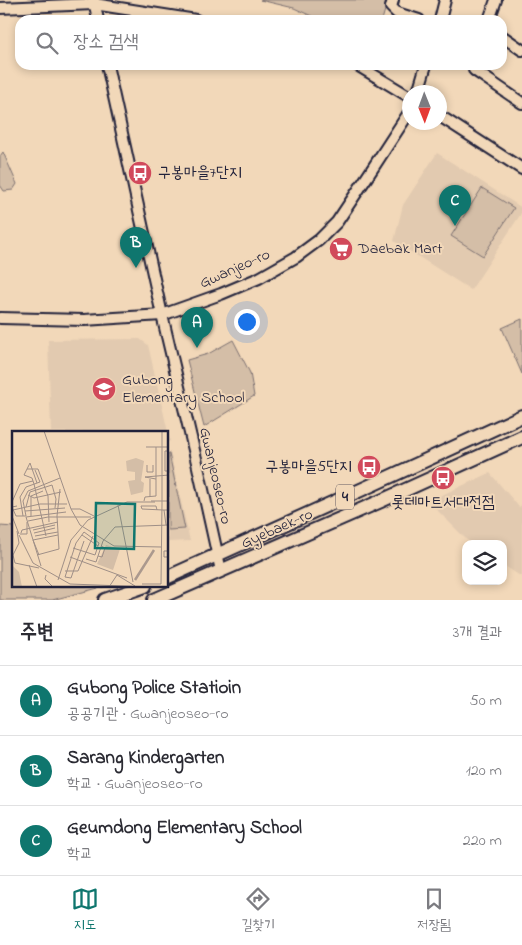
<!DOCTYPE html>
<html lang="ko">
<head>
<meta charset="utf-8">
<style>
  body { margin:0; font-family:"Indie Flower","Poor Story",sans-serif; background:#f7f7f7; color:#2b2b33 }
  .controls { position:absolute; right:15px; bottom:15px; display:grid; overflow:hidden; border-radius:10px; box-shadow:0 2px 8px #0003 }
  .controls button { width:45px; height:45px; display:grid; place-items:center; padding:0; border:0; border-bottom:1px solid #e1e1e2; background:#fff; color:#2b2b33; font:25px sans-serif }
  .compass { position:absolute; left:402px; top:85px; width:45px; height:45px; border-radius:50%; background:#fff; box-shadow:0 2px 8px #0003; rotate:179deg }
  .you { position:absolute; left:246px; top:321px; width:18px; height:18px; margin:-12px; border:4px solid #fff; border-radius:50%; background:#1a73e8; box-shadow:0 0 0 8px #1a73e833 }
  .badge { display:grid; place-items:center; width:32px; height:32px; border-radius:50%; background:#0f766e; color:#fff; font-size:16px; font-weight:700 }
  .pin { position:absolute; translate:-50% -41px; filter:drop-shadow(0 1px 2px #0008) }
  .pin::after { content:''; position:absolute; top:26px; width:18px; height:15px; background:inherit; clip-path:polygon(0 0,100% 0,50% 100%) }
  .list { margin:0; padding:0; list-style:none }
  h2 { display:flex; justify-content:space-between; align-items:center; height:65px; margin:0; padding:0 20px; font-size:21px }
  h2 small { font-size:16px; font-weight:400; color:#7c7c81 }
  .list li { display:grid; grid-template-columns:32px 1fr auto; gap:15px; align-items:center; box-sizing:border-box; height:70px; padding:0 20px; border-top:1px solid #e1e1e2 }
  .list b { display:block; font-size:19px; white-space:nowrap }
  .list p { margin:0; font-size:16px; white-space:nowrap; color:#7c7c81 }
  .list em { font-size:16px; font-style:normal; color:#7c7c81 }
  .icon { flex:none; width:28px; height:28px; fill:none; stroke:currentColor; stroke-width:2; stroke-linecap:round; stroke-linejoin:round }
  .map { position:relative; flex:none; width:522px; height:600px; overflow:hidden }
  .search { position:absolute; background:#fff; box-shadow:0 2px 8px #0003; left:15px; right:15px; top:15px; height:55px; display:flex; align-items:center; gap:12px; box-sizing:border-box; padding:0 18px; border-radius:15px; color:#7c7c81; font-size:19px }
  .sheet { height:275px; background:#fff }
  nav { display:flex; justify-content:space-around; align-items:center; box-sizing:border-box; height:70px; border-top:1px solid #e1e1e2; background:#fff; font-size:14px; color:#7c7c81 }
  nav a { display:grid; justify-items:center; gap:2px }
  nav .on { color:#0f766e }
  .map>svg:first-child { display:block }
</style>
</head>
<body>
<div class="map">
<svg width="522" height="600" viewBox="0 0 522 600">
  <rect width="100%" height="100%" fill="#f2d8b9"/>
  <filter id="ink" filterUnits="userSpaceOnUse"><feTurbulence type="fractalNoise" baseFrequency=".02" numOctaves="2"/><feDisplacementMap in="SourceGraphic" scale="10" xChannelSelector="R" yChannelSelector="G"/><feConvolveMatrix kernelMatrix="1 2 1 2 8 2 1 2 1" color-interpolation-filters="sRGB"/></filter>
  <g filter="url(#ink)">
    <g fill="#e2cab0">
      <polygon points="437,153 522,208 522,212 471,290 394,241 403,205"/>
      <polygon points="140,339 148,345 170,441 168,442 168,432 51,432 48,340"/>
      <polygon points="168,452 170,452 190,541 168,542"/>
      <polygon points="490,473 519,507 522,505 522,577 503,565 503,544 472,544 467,540 432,505 431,500"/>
    </g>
    <g fill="#d4bea7" stroke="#7b7071">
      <polygon points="260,0 388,0 382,20 320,20 294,8"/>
      <polygon points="3,152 17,184 13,190 4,191 0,185 0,156"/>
      <polygon points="482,188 514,208 483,256 451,236"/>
      <polygon points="522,319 522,374 502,328"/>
      <polygon points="233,340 250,373 254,396 204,427 187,360 208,354"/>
      <polygon points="168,454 169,454 185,529 168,530"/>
      <polygon points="0,526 14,527 14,586 106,586 52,600 0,600"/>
    </g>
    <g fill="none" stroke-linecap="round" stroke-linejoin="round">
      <g stroke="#22223b" stroke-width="14">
        <g id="minor">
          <polyline points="94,0 98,20"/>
          <polyline points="393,0 391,7 397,13 419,20"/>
          <polyline points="0,8 94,4 196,20"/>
          <polyline points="440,20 445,0"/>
          <polyline points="489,20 496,0"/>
          <polyline points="502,36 522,50"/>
          <polyline points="107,65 162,315 198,467 221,571"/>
          <polyline points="357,65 410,97"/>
          <polyline points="475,65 474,70 522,103"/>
          <polyline points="418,92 426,65"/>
          <polyline points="440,116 522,169"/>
          <polyline points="0,318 84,320 162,315 221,294 259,278 296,257 319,240 337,222 369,174 410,111"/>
        </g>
      </g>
      <g stroke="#22223b" stroke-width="16">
        <g id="major">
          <polyline points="168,577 374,484 522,416"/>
          <polyline points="105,600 145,586"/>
          <polyline points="154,600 381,501 522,437"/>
        </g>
      </g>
      <use href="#minor" stroke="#f2d8b9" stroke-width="10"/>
      <use href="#major" stroke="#f2d8b9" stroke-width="12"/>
    </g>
  </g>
  <defs>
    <g id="bus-disc" transform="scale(1.25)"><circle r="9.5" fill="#d1495b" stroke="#f2d8b9"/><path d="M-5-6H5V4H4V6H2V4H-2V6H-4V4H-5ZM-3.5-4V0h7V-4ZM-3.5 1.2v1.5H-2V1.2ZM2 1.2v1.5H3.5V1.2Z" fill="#fff"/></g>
    <g id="supermarket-disc" transform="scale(1.25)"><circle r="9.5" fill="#d1495b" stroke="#f2d8b9"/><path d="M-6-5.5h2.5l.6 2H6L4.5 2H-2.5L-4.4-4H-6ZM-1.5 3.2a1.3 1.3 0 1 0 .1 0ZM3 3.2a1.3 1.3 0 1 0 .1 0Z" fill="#fff"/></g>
    <g id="school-disc" transform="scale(1.25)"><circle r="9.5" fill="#d1495b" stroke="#f2d8b9"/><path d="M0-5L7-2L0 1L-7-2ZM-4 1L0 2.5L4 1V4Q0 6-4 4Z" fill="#fff"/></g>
  </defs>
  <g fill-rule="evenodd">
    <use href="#bus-disc" x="140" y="173"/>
    <use href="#supermarket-disc" x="341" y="249"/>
    <use href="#school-disc" x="104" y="389"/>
    <use href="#bus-disc" x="369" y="467"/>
    <use href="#bus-disc" x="443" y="478"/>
  </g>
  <g text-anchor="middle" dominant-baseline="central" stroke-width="4" stroke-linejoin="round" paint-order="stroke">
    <rect fill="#f2d8b9" stroke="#605961" stroke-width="1" x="336" y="484.5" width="18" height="25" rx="4"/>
    <g font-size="15" font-weight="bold" fill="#22223b">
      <text x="345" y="497">4</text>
    </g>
    <g font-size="16" fill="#22223b" stroke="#f2d8b9" text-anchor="start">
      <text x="158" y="173">구봉마을7단지</text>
      <text x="358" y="249">Daebak Mart</text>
      <text x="122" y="380">Gubong<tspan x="122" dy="18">Elementary School</tspan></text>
      <text x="352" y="467" text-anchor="end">구봉마을5단지</text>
      <text x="443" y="503" text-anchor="middle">롯데마트서대전점</text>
    </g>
    <g font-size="16" fill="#22223b" stroke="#f2d8b9">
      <text transform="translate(235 269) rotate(-24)">Gwanjeo-ro</text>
      <text transform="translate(215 476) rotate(77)">Gwanjeoseo-ro</text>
      <text transform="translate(277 529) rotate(-24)">Gyebaek-ro</text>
    </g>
  </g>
  <g transform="translate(12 431)">
    <rect width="156" height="156" fill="#f2d8b9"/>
    <path d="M124,27L132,30L129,50L132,52L131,61L119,64L116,50L123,49V41L115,40L114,30ZM94,114L108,118L101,139L85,133ZM0,134L7,141L10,156H0Z" fill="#d4bea7"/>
    <path fill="none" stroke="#ab998e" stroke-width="2.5" d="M123,149L142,119"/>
    <path fill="none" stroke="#9f8f87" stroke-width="1" d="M32,0L59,78L68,94L102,115L149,116M134,16H157M157,20H153V40H157M18,32L12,44L20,47L22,53L34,105M18,32L25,52M135,34V41H141V34M15,38H26L36,65L37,91M156,40V20M138,48V66M144,48L133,46L157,44M157,49V66M16,64L22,67L49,61M132,70L133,66L144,65V16M139,70H157M0,71L8,53L21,50M150,73V0M106,74L121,151M5,75L0,76L4,85H14L11,70L16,60L48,47M14,76L18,61L40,54L44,68L43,77M59,78H68L82,85M1,79L28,73H55M145,79L144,75H129L130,78L151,79H157M152,79L154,94M13,80L53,77M0,85L7,103M11,85L8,66L14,56L28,51L23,39M19,85V65L31,60M16,90L36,86H79M21,99L43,94M5,100L7,112L1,124L3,132L27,137M9,102L10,99L46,91M22,102L43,97M8,103H15V91M7,104L21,132L58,153L138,156M70,104L86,115M23,105L46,101M72,110L59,147L53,146L64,112L72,101L87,112L83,124M61,117L83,124M157,120H152V126H157M25,124L47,118L45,85L48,58M27,124L21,109L46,104M86,125L90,126L93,117L89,115M58,126L115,147M74,128L84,131L91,110L103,96L157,94M17,134L25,156M29,135L14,86L54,81M53,140H66L81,105M34,144L33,148L41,156M46,149L59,109L76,89L115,71H143M130,153H149L150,73M97,156L105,144L123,155"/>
    <path fill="#0f766e" fill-opacity="0.15" stroke="#0f766e" stroke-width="2.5" d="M84,72L123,73L122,118L83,117Z"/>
    <rect width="156" height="156" fill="none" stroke="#22223b" stroke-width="2.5"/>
  </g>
</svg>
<div class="controls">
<button><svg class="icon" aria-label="layers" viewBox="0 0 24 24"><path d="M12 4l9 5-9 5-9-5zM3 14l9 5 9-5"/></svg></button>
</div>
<svg class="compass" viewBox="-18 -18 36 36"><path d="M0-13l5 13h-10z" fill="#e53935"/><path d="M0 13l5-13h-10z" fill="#7c7c81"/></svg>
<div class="you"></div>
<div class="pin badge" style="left:197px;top:348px">A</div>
<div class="pin badge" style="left:136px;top:268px">B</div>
<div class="pin badge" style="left:455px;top:226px">C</div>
<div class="search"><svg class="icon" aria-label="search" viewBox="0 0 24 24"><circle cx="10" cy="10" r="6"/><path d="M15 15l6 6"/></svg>장소 검색</div>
</div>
<section class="sheet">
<h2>주변<small>3개 결과</small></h2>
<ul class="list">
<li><span class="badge">A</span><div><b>Gubong Police Statioin</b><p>공공기관 · Gwanjeoseo-ro</p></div><em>50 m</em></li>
<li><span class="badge">B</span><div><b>Sarang Kindergarten</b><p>학교 · Gwanjeoseo-ro</p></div><em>120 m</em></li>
<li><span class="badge">C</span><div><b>Geumdong Elementary School</b><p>학교</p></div><em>220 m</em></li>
</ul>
</section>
<nav>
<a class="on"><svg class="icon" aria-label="map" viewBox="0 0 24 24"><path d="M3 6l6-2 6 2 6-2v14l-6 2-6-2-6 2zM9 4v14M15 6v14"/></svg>지도</a>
<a><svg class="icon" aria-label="directions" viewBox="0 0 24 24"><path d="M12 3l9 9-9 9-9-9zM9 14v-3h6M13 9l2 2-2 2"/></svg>길찾기</a>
<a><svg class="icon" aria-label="saved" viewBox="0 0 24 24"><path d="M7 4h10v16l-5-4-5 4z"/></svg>저장됨</a>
</nav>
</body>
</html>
